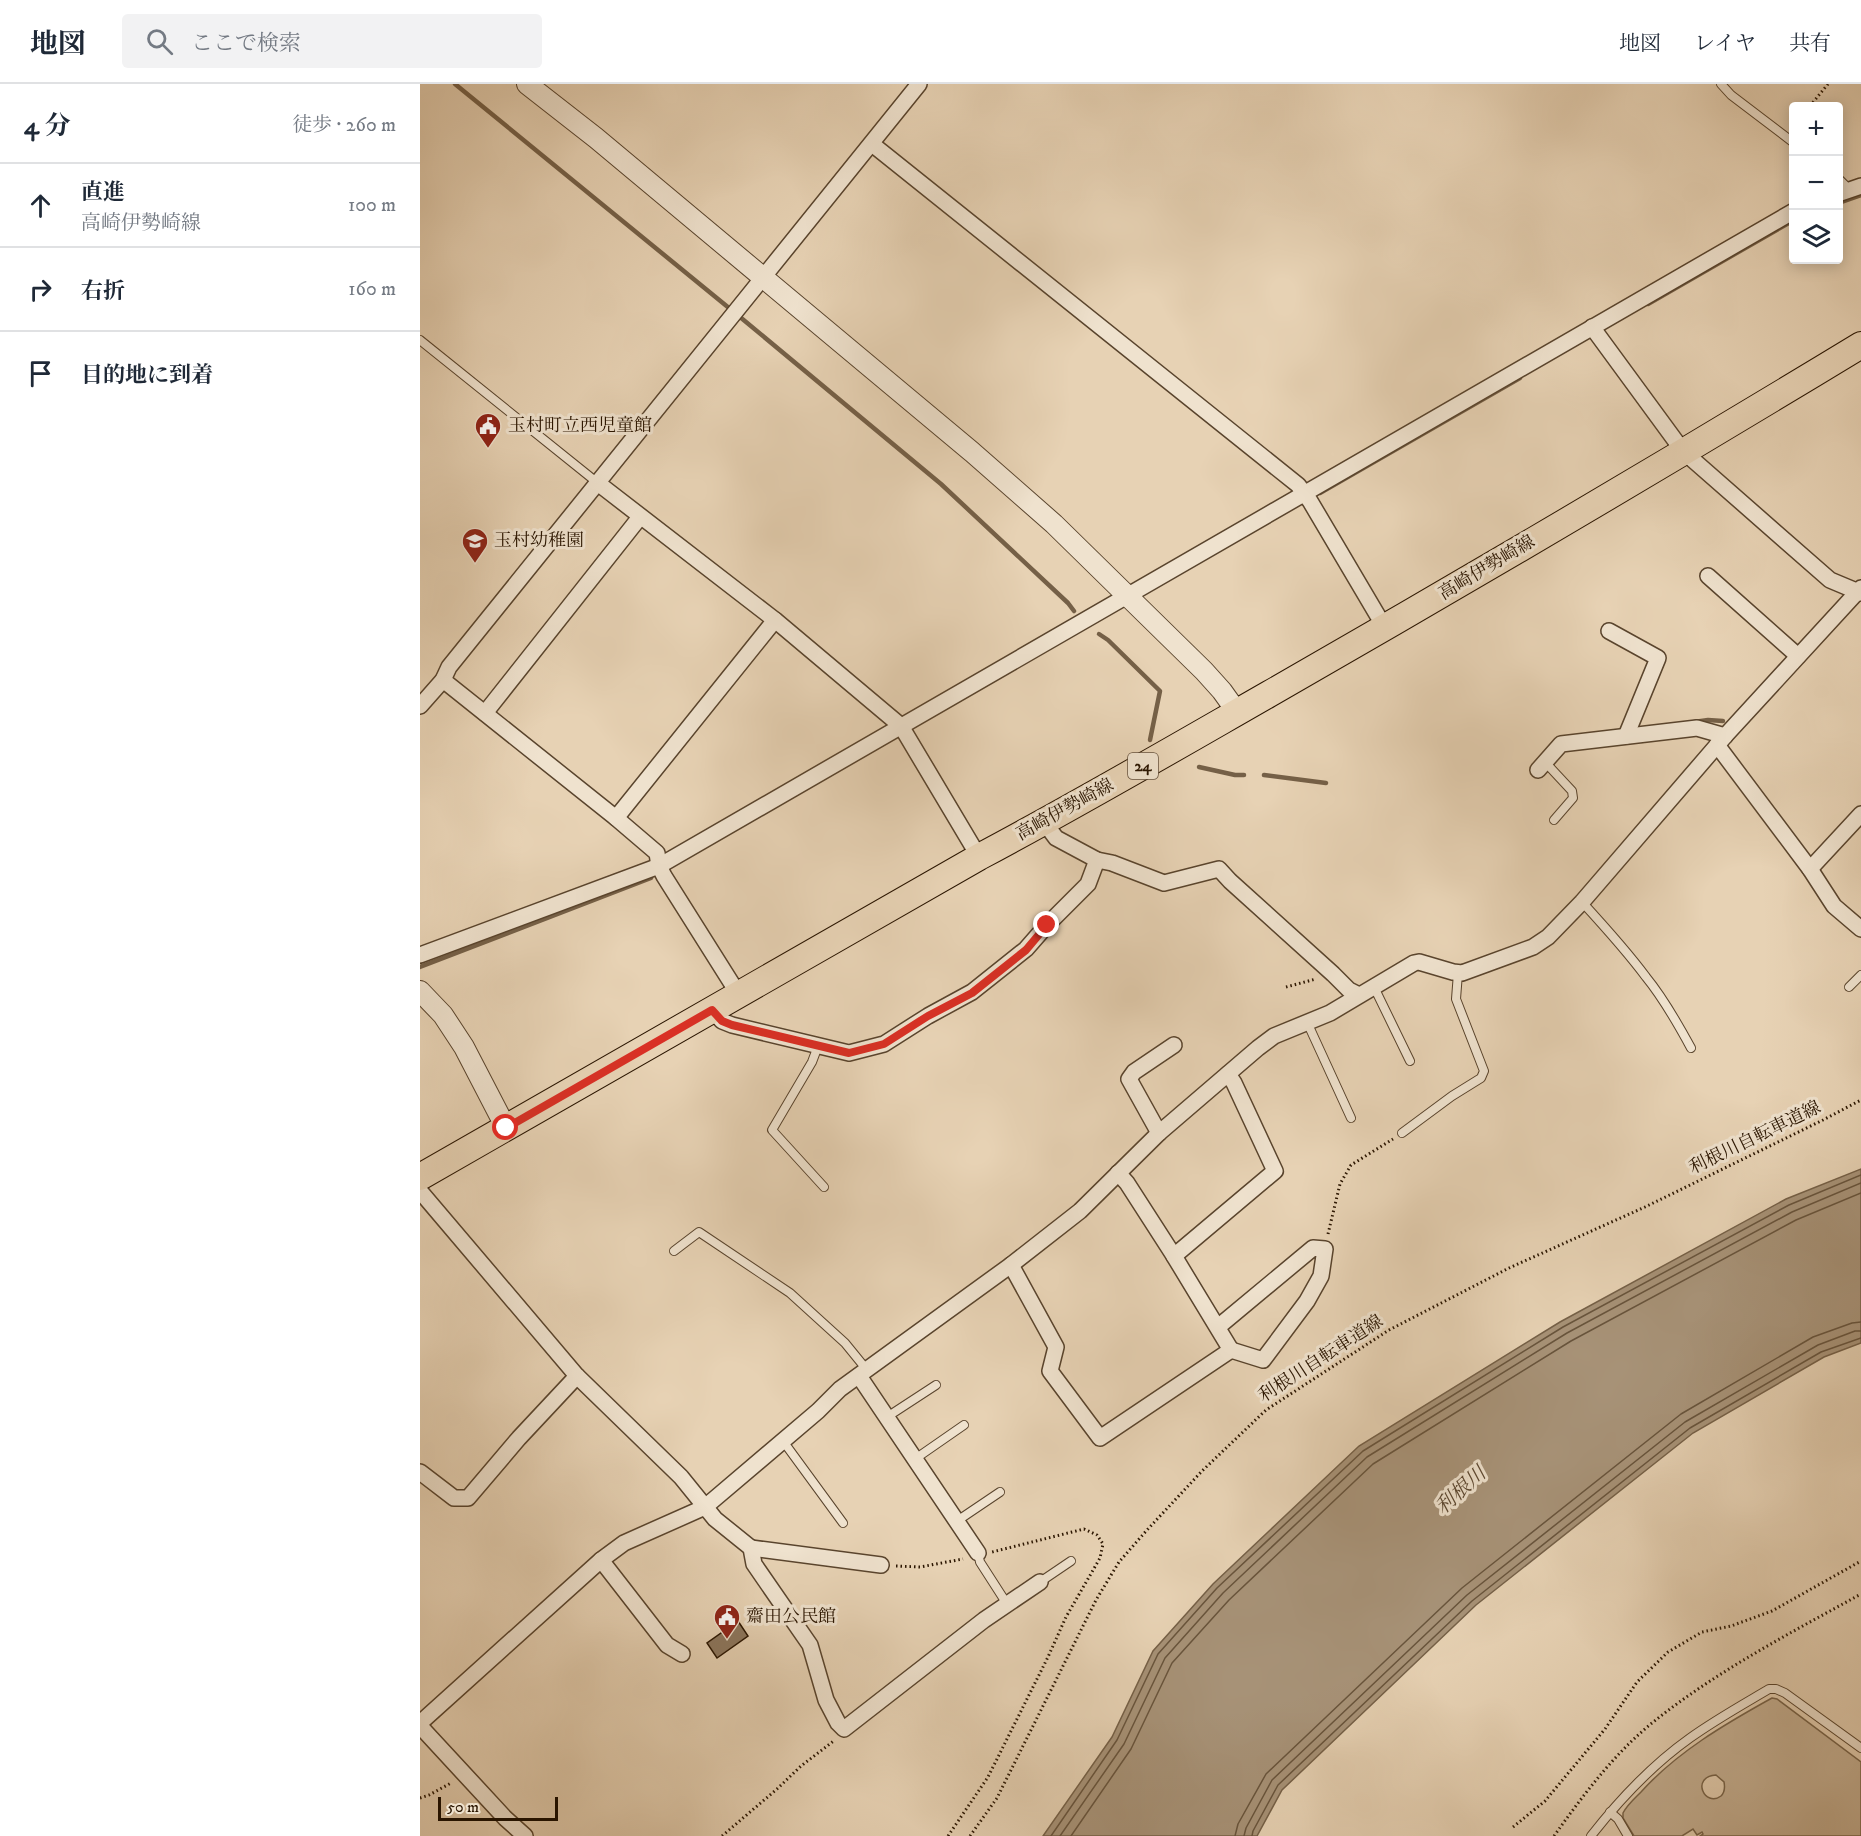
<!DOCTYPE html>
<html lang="ja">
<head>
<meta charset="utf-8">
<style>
  body { margin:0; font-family:"IM FELL DW Pica","Noto Serif JP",serif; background:#f2f2f3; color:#1f2937 }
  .controls { position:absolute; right:18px; top:18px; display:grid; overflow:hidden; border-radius:6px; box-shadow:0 3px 15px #0003 }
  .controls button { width:54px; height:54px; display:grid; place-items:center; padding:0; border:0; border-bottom:2px solid #e0e1e3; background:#fff; color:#1f2937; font:30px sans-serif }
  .scale { position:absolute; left:18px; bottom:15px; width:120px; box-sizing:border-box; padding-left:6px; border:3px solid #2a1500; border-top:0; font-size:16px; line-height:21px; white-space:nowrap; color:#2a1500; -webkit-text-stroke:4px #efe2ce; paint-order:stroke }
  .stop { position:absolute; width:18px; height:18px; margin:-14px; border:4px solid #d93025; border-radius:50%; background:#fff }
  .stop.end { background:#d93025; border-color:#fff; box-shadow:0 2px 6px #0008 }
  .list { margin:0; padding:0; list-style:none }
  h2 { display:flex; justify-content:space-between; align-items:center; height:78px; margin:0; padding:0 24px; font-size:26px }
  h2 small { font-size:20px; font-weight:400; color:#747a83 }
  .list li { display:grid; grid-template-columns:39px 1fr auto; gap:18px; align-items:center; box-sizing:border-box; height:84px; padding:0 24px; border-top:2px solid #e0e1e3 }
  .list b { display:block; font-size:22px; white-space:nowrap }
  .list p { margin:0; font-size:20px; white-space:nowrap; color:#747a83 }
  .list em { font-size:20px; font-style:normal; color:#747a83 }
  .icon { flex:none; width:33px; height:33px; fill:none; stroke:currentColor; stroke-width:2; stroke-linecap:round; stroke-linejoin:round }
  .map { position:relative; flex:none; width:1441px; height:1752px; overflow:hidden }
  header { display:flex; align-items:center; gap:36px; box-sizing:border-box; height:84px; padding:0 30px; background:#fff; border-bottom:2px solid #e0e1e3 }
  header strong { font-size:28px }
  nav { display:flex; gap:33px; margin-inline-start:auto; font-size:21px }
  .search { width:420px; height:54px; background:#f2f2f3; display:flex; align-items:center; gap:15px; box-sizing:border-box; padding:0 21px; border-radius:6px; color:#747a83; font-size:22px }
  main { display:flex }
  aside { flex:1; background:#fff }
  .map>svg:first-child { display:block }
</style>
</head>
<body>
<header>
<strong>地図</strong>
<div class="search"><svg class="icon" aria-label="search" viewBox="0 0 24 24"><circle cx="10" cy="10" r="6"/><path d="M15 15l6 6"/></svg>ここで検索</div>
<nav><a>地図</a><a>レイヤ</a><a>共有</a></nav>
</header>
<main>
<aside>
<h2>4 分<small>徒歩 · 260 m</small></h2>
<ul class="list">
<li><svg class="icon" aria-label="ahead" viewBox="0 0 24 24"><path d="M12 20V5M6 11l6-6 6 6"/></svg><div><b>直進</b><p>高崎伊勢崎線</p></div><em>100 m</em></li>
<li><svg class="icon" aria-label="right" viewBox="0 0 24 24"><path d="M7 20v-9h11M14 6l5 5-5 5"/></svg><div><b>右折</b></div><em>160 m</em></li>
<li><svg class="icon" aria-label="arrive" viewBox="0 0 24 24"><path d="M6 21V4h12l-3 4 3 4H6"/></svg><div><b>目的地に到着</b></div></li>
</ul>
</aside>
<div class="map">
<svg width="1441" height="1752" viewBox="0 0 1441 1752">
  <rect width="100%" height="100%" fill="#e7d2b4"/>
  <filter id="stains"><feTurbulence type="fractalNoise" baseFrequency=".00333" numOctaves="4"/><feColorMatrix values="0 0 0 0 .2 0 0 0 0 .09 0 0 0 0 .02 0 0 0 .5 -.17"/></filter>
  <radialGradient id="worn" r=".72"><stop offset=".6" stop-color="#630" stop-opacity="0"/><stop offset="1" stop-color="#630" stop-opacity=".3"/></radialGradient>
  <path fill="#c7b295" stroke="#78644a" stroke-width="1.5" fill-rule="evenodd" d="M1352,1614L1357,1615L1441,1678V1752H1280L1283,1750L1282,1748L1277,1751L1273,1745L1262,1752H1214L1203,1734V1729C1207,1721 1214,1715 1221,1708C1257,1668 1305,1640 1352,1614ZM1296,1691L1304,1698C1305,1703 1305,1708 1301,1712C1285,1724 1270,1693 1296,1691Z"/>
  <polygon fill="#a79277" stroke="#756047" stroke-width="1.5" points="1441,1085 1441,1259 1404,1273 1273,1349 1056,1521 862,1706 837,1752 623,1752 692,1653 733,1567 793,1500 939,1362 1140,1238 1366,1115"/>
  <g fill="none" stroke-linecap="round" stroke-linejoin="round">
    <g stroke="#68543c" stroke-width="1.5">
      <polyline points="631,1752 697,1656 738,1570 797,1504 943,1367 1143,1243 1369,1121 1441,1091"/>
      <polyline points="640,1752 704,1660 745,1574 803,1509 947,1373 1147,1249 1372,1128 1441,1099"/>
      <polyline points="651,1752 711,1665 752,1579 809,1516 953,1380 1151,1257 1376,1136 1441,1109"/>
      <polyline points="815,1752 818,1740 846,1690 1042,1504 1261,1330 1393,1253 1432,1239 1441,1238"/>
      <polyline points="824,1752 826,1744 852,1696 1047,1511 1265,1338 1398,1261 1435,1247 1441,1247"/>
      <polyline points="832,1752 833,1747 858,1701 1052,1517 1270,1344 1401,1268 1441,1254"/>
    </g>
    <g stroke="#756047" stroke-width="4.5">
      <polyline points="35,0 309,224"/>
      <polyline points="1418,119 1441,111"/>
      <polyline points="1228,220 1374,136"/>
      <polyline points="320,233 521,400 648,519 654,527"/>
      <polyline points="900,409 1100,294"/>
      <polyline points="679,550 688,556 740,607 730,656"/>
      <polyline points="1274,638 1288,636 1303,637"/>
      <polyline points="779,683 815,691 824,691"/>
      <polyline points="844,691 906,699"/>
      <polyline points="0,883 231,794"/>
    </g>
  </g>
  <polygon fill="#8c775e" stroke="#2a1500" stroke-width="1.5" points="318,1537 328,1552 297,1574 287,1559"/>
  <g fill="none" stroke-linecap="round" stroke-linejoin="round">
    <g stroke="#59442d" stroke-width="10">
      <g id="service">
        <polyline points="1301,0 1311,11 1374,59"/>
        <polyline points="1418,94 1425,101 1427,107"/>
        <polyline points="0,256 179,400"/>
        <polyline points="1125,678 1152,707 1153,714 1134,736"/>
        <path d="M1162,818C1184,842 1206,866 1226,893C1244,915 1258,940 1271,964"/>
        <polyline points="954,903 990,977"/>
        <polyline points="1429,903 1441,891"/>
        <polyline points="887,938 931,1034"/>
        <polyline points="398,962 392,978 352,1046 404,1103"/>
        <polyline points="982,1049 1032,1012 1061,994 1064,987 1036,915 1038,889"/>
        <polyline points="254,1167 279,1148 370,1209 425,1259 447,1286"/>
        <polyline points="467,1333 516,1301"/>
        <polyline points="363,1357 423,1439"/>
        <polyline points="495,1375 544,1341"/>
        <polyline points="537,1437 580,1408"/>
        <polyline points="558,1469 560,1478 587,1520"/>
        <polyline points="620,1498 651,1477"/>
        <polyline points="1190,1728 1198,1735 1208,1752"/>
        <path d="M1171,1752C1200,1715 1232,1681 1270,1654C1295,1636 1322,1621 1349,1605H1356L1365,1609L1441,1664"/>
      </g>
    </g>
    <g stroke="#59442d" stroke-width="18">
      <g id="minor">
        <polyline points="452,60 878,401 890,417 965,544"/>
        <polyline points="1418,110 1441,102"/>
        <polyline points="1172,243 1260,363 1272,375 1410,496 1441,509"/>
        <polyline points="179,400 355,536 481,642 559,773"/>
        <polyline points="1288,492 1378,572"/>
        <polyline points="1189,547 1238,574 1206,652"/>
        <polyline points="23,596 196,734 237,769 239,782 244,792 319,911"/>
        <polyline points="0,622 23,596 29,583 499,0"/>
        <polyline points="65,629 220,433"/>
        <polyline points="1297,661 1390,785 1414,822 1441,845"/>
        <polyline points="1118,686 1141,660 1277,644 1305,652"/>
        <polyline points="196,734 355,536"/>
        <polyline points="624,738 636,754 677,776 692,779 744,799 799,785 810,797 913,890 929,906 939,911"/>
        <polyline points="1390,785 1441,730"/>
        <polyline points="0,871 239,782 1374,127"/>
        <polyline points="292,926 302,937 312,941 429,969 464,960 508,932 552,908 606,865 627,841 668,800 677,776"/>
        <polyline points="739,1049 709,995 714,988 754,961"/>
        <polyline points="0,1107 157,1292 261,1393 295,1435 331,1464 334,1480 390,1561 406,1616 418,1639 424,1645 564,1536 620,1498"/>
        <polyline points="754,1172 855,1087 814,999 808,990"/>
        <polyline points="591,1181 636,1263 630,1287 680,1354 811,1266 754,1172 707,1099 698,1089"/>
        <polyline points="798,1243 893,1164 905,1165 901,1192 887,1217 843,1276 811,1266"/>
        <polyline points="439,1292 558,1469"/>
        <polyline points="0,1388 34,1414 48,1414 99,1354 157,1292"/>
        <polyline points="331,1464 461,1481"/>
        <polyline points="181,1476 247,1561 262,1570"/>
        <polyline points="0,1639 181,1476 204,1459 285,1423 398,1327 420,1305 591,1181 660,1127 739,1049 838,964 854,952 910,929 994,879 999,878 1033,888 1042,889 1113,863 1128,853 1162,818 1305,652 1441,504"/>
        <polyline points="0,1642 85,1734 105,1752"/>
      </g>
    </g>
    <g stroke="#59442d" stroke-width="22">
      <g id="tertiary">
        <polyline points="107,0 176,54 552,368 634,440 784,587 802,607 817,628"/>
        <polyline points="0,907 23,931 44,963 86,1044"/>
      </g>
    </g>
    <g stroke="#2a1500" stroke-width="28">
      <path id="primary" d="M0,1093L559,773C657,721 753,665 849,610C1048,496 1245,380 1441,261"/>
    </g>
    <g stroke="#2a1500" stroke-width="3" stroke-dasharray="1.5 3" stroke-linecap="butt">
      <polyline points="1390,22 1408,0"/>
      <polyline points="866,903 896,895"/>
      <polyline points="908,1150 920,1100 931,1081 973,1055"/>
      <polyline points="476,1482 500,1483 543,1475"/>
      <polyline points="0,1714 9,1711 31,1699"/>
      <polyline points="1093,1743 1125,1717 1185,1645 1217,1598 1248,1568 1282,1548 1311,1542 1352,1527 1441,1477"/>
      <polyline points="302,1752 357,1705 381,1682 415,1656"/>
      <polyline points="528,1752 568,1693 628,1573 646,1533 680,1474 683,1460 677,1451 664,1445 572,1468"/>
      <polyline points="550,1752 577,1714 676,1516 699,1478 727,1446 782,1387 846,1326 969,1246 1089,1184 1225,1123 1403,1036 1441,1016"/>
      <path d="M1134,1752C1164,1710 1196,1667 1237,1635C1299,1586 1372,1548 1441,1510"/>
    </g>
    <use href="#service" stroke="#efe2ce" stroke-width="8"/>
    <use href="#minor" stroke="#efe2ce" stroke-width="15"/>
    <use href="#tertiary" stroke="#efe2ce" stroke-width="20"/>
    <use href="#primary" stroke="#e7d2b4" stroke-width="26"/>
  </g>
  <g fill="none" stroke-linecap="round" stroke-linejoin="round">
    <polyline stroke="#d93025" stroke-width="8" points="86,1044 292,926 302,937 312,941 429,969 464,960 508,932 552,909 606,866 627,841"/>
  </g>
  <defs>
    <g id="civic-pin" transform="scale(1.35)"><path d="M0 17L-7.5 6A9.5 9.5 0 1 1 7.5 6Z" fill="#8f2418" stroke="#efe2ce"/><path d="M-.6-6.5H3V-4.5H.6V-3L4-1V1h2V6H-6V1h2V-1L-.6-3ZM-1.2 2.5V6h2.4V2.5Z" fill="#fff"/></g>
    <g id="school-pin" transform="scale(1.35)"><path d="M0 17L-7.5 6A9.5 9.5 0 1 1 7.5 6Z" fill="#8f2418" stroke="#efe2ce"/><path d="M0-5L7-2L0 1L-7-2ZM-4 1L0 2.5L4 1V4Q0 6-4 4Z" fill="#fff"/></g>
  </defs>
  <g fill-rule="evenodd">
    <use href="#civic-pin" x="68" y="342"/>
    <use href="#school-pin" x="55" y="457"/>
    <use href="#civic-pin" x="307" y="1533"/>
  </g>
  <g text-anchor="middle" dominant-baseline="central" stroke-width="6" stroke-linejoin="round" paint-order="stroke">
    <rect fill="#efe2ce" stroke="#65523e" stroke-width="1.5" x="708" y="669" width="30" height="26" rx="4.5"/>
    <g font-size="16" font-weight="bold" fill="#2a1500">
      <text x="723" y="682">24</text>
    </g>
    <g font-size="18" fill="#2a1500" stroke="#efe2ce" text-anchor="start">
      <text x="88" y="342">玉村町立西児童館</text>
      <text x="74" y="457">玉村幼稚園</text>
      <text x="326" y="1533">齋田公民館</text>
    </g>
    <g font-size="18" fill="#2a1500" stroke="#efe2ce">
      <text transform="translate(1067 484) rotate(-31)">高崎伊勢崎線</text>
      <text transform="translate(645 726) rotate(-29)">高崎伊勢崎線</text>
      <text transform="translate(1335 1054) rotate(-26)">利根川自転車道線</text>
      <text transform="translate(901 1275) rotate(-33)">利根川自転車道線</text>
    </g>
    <g font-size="20" font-style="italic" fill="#5c4730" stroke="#efe2ce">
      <text transform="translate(1041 1407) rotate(-42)">利根川</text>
    </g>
  </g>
  <rect width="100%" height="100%" filter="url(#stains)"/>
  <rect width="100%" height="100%" fill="url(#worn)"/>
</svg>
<div class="controls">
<button>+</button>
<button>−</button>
<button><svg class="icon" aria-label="layers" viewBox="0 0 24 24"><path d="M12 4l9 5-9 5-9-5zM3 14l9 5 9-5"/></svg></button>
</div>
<div class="scale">50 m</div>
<div class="stop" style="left:86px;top:1044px"></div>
<div class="stop end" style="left:627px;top:841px"></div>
</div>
</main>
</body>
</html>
